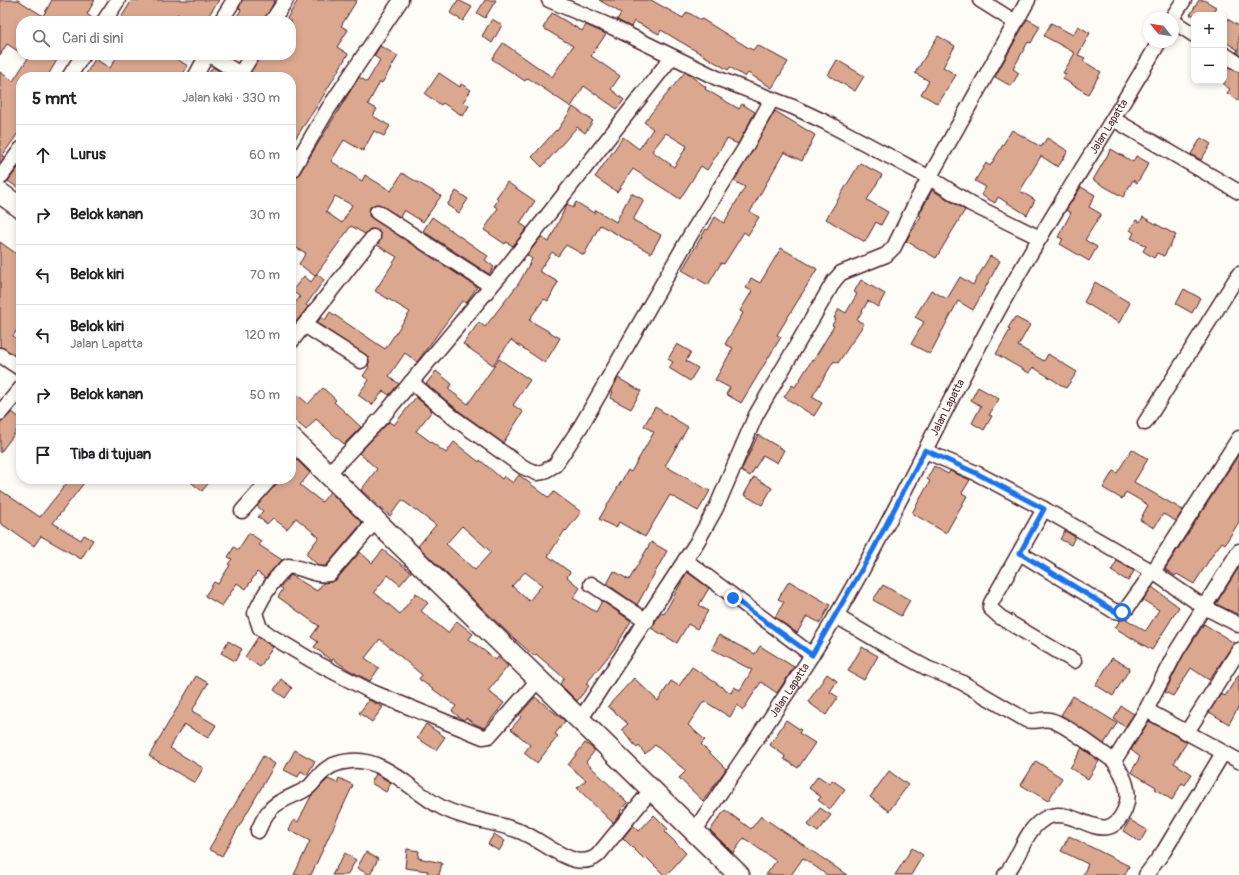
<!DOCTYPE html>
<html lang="id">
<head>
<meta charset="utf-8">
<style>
  body { margin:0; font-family:Pangolin,sans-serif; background:#f2f2f2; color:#202124 }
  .controls { position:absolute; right:12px; top:12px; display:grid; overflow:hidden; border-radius:8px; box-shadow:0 2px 6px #0003 }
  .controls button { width:36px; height:36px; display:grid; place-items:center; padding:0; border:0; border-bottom:1px solid #e0e0e0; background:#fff; color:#202124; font:20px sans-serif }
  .compass { position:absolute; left:1143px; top:12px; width:36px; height:36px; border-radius:50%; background:#fff; box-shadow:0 2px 6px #0003; rotate:300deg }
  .stop { position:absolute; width:12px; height:12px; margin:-9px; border:3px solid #1a73e8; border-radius:50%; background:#fff }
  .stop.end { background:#1a73e8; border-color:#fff; box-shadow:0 1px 4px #0008 }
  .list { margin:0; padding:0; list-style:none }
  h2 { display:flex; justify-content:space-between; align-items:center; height:52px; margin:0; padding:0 16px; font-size:17px }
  h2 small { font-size:13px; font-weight:400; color:#757577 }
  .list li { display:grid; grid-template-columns:26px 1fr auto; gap:12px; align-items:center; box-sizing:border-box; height:60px; padding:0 16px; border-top:1px solid #e0e0e0 }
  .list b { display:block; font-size:15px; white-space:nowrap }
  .list p { margin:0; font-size:13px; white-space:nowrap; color:#757577 }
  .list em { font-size:13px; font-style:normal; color:#757577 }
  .icon { flex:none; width:22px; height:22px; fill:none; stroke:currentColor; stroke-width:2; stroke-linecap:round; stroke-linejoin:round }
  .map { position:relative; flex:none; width:1239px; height:875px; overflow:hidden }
  .search { position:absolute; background:#fff; box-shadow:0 2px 6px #0003; left:16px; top:16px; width:280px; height:44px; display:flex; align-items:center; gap:10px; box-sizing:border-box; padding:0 14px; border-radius:16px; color:#757577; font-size:15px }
  .panel { position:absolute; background:#fff; box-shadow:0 2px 6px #0003; left:16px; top:72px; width:280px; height:412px; border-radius:16px }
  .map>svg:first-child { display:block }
</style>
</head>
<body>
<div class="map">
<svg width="1239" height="875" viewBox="0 0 1239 875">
  <rect width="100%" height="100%" fill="#fdfcf7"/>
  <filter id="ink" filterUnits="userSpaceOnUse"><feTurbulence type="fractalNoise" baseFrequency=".025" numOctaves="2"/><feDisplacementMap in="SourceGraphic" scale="8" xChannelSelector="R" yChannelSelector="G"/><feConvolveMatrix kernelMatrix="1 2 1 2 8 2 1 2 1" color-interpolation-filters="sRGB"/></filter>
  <g filter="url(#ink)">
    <g fill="#dba88f" stroke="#4a1f2b" fill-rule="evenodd">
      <polygon points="0,0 18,0 43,16 52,0 95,0 87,14 96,21 21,21 21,53 7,44 0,55"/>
      <polygon points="132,0 219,0 205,21 188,21 177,14 173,21 119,21"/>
      <polygon points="242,0 275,0 264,21 234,21 241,10 239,8"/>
      <polygon points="298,0 357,0 341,26 348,30 337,47 348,54 319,103 291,145 291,77 248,77 260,55 291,55 291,21 282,21 284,19 286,20"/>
      <polygon points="458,0 472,7 463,21 450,13"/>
      <polygon points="485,0 496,0 485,18 477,13"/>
      <polygon points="599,0 651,0 683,18 687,12 701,20 702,19 747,47 753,50 757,45 788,62 772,88 748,73 745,77 730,67 728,70 661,30 659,34 634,21 631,27 617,20 621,13"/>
      <polygon points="1199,0 1204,0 1216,7 1211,15 1190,15"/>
      <polygon points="552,13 582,31 586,25 606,34 591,56 620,76 611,89 624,100 617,109 584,86 571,107 528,78 525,81 492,59 503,43 552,77 573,46 543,28"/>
      <polygon points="1224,17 1239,26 1239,54 1236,52 1238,50 1224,41"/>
      <polygon points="492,19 502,25 492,43 482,36"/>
      <polygon points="1027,19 1040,26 1031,43 1028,42 1013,69 1019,73 1011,86 995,77"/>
      <polygon points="1051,23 1073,35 1078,26 1090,33 1078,55 1085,58 1083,61 1101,72 1088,94 1063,79 1066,74 1063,73 1075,53 1044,36"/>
      <polygon points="938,36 955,46 943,67 956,75 938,104 921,94 929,81 915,73"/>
      <path d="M380,46L398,56L382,83L380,82L368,104L377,109L373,116L390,126L384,136L374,131L363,151L344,140L331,161L362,181L365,175L391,191L402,173L441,196L423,222L404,210L400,217L378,204L370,207L369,216L477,287L466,303L462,301L417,362L405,353L389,376L399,384L389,395L383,391L372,405L358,395L369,380L363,376L369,367L368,366L369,362L368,357L317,323L321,317L325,320L330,312L385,349L410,312L375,291L397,257L377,245L381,238L378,230L370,229L365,234L351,226L315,276L299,264L306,253L291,245V180L298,176L359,77L367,82L380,60L374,56ZM335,196L352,205L342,223L326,212Z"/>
      <polygon points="30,55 60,55 47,77 21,77 21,129 2,156 4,157 0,164 0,72 13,81"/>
      <polygon points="118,55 170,55 188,66 181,77 84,77 95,59 110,68"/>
      <polygon points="837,60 864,76 855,91 828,75"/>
      <polygon points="1227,66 1239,72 1239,101 1227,93 1230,89 1224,85 1224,71"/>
      <polygon points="213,67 229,77 206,77"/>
      <path d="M685,72L706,87L705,89L739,109L742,104L755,112L738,144L727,139L707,170L701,166L680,199L633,169L617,192L595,177L623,137L639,149L653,129L644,122ZM666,133L687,146L674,167L652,151Z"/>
      <polygon points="439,73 460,87 461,84 471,90 463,102 469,106 463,116 443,103 441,105 425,94"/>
      <polygon points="573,107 593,121 585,133 577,127 542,167 532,157 556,130 557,131"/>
      <polygon points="775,111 815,135 802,161 784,152 750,212 759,217 748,235 744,232 724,264 721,263 708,285 682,270 706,229 708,230 715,217 724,223 745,187 734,181"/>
      <polygon points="1012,130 1041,147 1047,138 1068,151 1058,167 1041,156 1020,191 1035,200 1027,215 998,197 995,203 981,195 986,187 975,181 986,163 990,166"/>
      <polygon points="1201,138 1211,144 1201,160 1191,154"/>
      <polygon points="1111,149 1133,162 1136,156 1149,163 1137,183 1133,180 1123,197 1093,180"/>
      <polygon points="860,163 882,175 867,200 888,212 881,225 876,222 865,242 826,219"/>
      <polygon points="18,168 21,170 21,190 8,181"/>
      <polygon points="507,182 535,201 520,223 527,228 513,246 506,242 505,244 484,230 498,208 494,206 498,200 496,198"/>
      <polygon points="1081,187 1095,195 1089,207 1101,214 1085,240 1097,247 1089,261 1060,244 1063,239 1058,237 1071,213 1066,210"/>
      <polygon points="932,190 965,210 936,258 906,241 921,216 919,215"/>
      <polygon points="456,191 468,199 459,213 447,205"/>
      <polygon points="631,193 644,200 633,220 661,235 651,253 600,225 584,255 566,245 558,256 552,252 539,271 558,282 548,301 544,299 529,320 560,338 545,363 511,340 493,365 463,344 479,322 485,327 519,283 532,259 527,255 541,237 549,242 567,204 573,208 576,202 594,213 596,210 616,222"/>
      <polygon points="432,217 488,256 485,260 494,267 489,274 423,231"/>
      <polygon points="1143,217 1176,235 1164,256 1157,253 1154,258 1143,251 1146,246 1131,238 1134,233 1130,230 1136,220 1140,222"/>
      <polygon points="0,242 21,257 21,324 13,336 21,342 21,359 0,347"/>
      <polygon points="781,248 817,269 777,335 781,337 741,403 726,394 730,388 715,380 733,348 725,344 743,313 740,311 752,291 746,288 751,278 760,283"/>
      <polygon points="990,256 1000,261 973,310 958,301 930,354 911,344 924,322 915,317 931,290 947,299 960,277 973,285"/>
      <polygon points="317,274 324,280 306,305 308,307 291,328 291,308 300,297 292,291 304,276 311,282"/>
      <polygon points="861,280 885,294 878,307 868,301 857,320 864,324 838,363 834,361 812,397 822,403 814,416 784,397 792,385 795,387 812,360 813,361 834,326 832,325 836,319 834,318 839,309 846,313 857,294 854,292"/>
      <polygon points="1095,282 1130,303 1119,323 1084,302"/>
      <polygon points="1184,289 1200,298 1192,313 1176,304"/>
      <polygon points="1015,317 1030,325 1018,346 1044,361 1048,354 1077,372 1066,388 1033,367 1029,373 996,354 1010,330 1008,328"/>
      <polygon points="677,344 691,352 686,361 698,368 690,381 669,368 673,362 668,359"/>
      <polygon points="499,359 530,380 513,405 523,412 503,443 459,411 426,384 436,371 452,384 448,389 468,404"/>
      <polygon points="618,378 641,391 631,409 610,398 613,392 611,391"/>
      <polygon points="978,387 999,399 989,415 992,416 984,430 972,423 981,406 971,400"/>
      <polygon points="323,388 336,400 334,402 361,427 344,444 316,419 306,430 291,417 291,389 308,404"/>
      <path d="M416,397L432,411L416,431L446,453L454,442L479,462L480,460L502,479L504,476L513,483L519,475L549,498L554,492L581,512L566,531L565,530L548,556L570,572L567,577L580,588L573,598L596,612L602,601L631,621L615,648L586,684L589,686L577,701L560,684L564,678L536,654L534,656L506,631L418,546L436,525L402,500L390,516L361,490L377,469L359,453L389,422L394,425ZM462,526L491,552L475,570L446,544ZM525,572L542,585L529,601L512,586Z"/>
      <polygon points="655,407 688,427 665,466 710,491 698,511 670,495 645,537 619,522 616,528 599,519 628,470 631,472 654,432 644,426"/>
      <polygon points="12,412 21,419 21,425 0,453 0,423"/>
      <polygon points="758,435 784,450 777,463 763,455 750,476 741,471"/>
      <polygon points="1132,449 1148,459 1134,482 1183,510 1176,521 1163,514 1154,528 1140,520 1148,505 1126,492 1122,499 1103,488 1113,471 1117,473"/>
      <polygon points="1239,454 1239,522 1225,544 1222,542 1213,554 1194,584 1177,574 1175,576 1165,569"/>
      <polygon points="297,460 310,473 300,485 322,502 330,492 362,523 326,566 319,566 306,554 319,537 296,518 287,529 273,518 267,524 258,517 263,511 257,506 280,479 291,479 291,467"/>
      <polygon points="934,466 948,474 950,471 970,480 962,493 967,496 946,533 912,513 930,481 927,479"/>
      <polygon points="754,477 772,488 762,505 744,495"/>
      <polygon points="70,479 87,479 53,523 81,540 84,535 93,540 81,559 41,536 34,546 0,523 0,490 40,517"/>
      <polygon points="187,479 212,479 202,491"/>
      <polygon points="1065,531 1075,537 1071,545 1060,539"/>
      <polygon points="249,533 261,541 259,545 282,560 265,578 257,572 246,589 237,583 222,606 205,596 214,582 218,584 230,565 228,564 232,559 228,557 234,547 238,550"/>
      <polygon points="651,542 667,551 637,605 607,584 614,571 629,580"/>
      <polygon points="383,550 411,572 400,585 388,575 374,592 400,614 416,593 428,603 421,611 448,633 457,621 473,634 469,639 496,660 498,657 508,666 488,691 504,703 484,728 475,724 466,718 463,720 452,711 456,706 419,679 422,675 380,639 365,658 379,668 370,681 349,670 333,659 332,661 314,647 318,642 311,637 319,626 278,597 283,589 280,587 291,575 317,591 323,583 331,582 336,580 360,552 372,563"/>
      <polygon points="1117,561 1134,571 1128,581 1111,571"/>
      <polygon points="1239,567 1239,615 1216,604"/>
      <polygon points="687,572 709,588 699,605 708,611 697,629 688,624 677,643 651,628 661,613 664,614"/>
      <polygon points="789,581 830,605 820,623 807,616 797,633 775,617 784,602 778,599"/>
      <polygon points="883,585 910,600 901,616 873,600"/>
      <polygon points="1152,587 1179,607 1152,650 1115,628 1120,620 1126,619 1145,631 1147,629 1159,610 1143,600"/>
      <polygon points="1204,624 1234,643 1209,680 1191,668 1173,696 1165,692 1183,656"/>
      <polygon points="719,635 755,654 760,646 794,667 777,693 761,682 743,710 737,705 730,717 704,701 688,725 705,740 701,744 726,769 703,801 679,778 686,771 655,745 645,754 639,746 637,748 622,729 628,724 608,706 634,678 658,701 671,681 679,686 692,667 731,693 734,687 740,690 752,670 712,649"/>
      <polygon points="258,637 273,647 260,667 245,657"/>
      <polygon points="228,641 242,649 235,661 221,653"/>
      <polygon points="862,647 878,656 864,680 848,671"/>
      <polygon points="1112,658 1130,668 1113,696 1096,685"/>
      <polygon points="827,674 837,681 830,692 838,697 826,715 808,702"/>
      <polygon points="1239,674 1239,706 1229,724 1209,712 1221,694 1225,696"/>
      <polygon points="196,676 208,683 192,711 216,725 208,738 184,724 170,748 203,768 195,783 149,756"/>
      <polygon points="281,679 292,688 285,698 274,690"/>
      <polygon points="1073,696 1117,723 1104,744 1061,715"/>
      <polygon points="535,697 565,721 555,734 558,736 537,763 524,753 530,745 511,729 521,717 519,715"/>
      <polygon points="369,700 383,707 372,722 359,713"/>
      <polygon points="1121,706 1134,714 1125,727 1114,719"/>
      <polygon points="786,720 801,730 799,733 815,743 798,768 784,759 785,756 770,745"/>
      <polygon points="1149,721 1187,742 1174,763 1192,774 1185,785 1182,783 1172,800 1155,789 1156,787 1131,772 1140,757 1131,750"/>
      <polygon points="426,724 445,737 436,750 417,738"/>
      <polygon points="585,743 595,750 586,762 628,803 620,811 621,813 613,823 577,788 586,780 568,765"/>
      <polygon points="1082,748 1099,761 1088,779 1070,768"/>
      <polygon points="295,750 315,761 307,775 301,771 298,777 284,770"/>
      <polygon points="263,756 275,764 222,856 209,849"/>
      <polygon points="1036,761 1062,778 1048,801 1021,785"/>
      <polygon points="889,771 908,785 889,811 870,797"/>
      <polygon points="376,774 391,783 386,792 371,783"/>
      <polygon points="818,776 830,784 832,780 845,789 830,809 818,800 821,797 809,788"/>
      <polygon points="339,778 353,785 311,875 294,875 310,841 289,830 294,820 298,822 311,796 328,779 337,783"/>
      <polygon points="820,808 831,815 818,832 808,825"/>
      <polygon points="725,810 751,829 761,816 847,875 827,875 803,858 791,875 766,875 776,861 744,838 733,853 710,830"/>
      <polygon points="654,815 668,829 665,832 686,853 667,875 664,875 647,858 645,860 623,838 633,825 639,831"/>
      <polygon points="1130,820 1147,830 1140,842 1123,831"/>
      <polygon points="494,834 505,841 499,851 488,844"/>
      <polygon points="1069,836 1129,866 1125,875 1083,875 1088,864 1061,851"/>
      <polygon points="912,848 923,855 911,875 895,875"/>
      <polygon points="407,849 419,851 418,858 442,863 439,875 427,875 428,871 405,868"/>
      <polygon points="366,852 378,859 370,875 357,868"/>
      <polygon points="345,853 356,860 347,875 332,875"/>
    </g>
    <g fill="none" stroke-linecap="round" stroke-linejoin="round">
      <g stroke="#4a1f2b" stroke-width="17">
        <g id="minor">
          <polyline points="549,0 612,27 719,79 793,107 825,122 930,178 971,204 1040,238"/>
          <polyline points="980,0 1015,22"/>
          <polyline points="1172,18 1184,0"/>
          <polyline points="104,21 118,0"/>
          <polyline points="221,21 234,0"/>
          <polyline points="272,21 286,0"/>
          <polyline points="1173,21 1194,35"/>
          <polyline points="1224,54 1239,64"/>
          <polyline points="210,55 240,74 252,55"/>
          <polyline points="69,77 83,55"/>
          <polyline points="195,77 207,55"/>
          <polyline points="1113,119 1239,192"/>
          <polyline points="291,172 328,109 401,0"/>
          <polyline points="0,178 21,149"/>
          <polyline points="377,212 490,285"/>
          <polyline points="306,326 361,361"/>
          <polyline points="291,342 373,237"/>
          <polyline points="0,355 21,369"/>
          <polyline points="411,382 454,418 523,467 537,473 543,472 555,465 581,426 691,234 745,148 772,99"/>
          <polyline points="0,413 21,388"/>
          <polyline points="1145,423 1239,274"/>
          <polyline points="925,451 976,473 1044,509 1153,572 1204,607 1239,625"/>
          <polyline points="328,474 383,416 507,267 672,57"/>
          <polyline points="1044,509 991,603 990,608 1000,617 1074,661"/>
          <polyline points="242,511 270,479"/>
          <path d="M376,520L330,574C315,577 303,567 288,566C273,578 263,596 255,613L260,628L271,636L311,660L372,692L483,737L489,736L539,679"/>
          <polyline points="1020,553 1114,611 1122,612 1127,608 1153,572 1239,438"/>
          <polyline points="685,560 812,655"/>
          <polyline points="591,584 647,621"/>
          <path d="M836,616L895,651L927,668L961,682L1026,720C1035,723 1041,718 1050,720C1065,723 1100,752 1114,761C1124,776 1132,792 1125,809C1107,852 1075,805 1048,817C1024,827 1021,858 1005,875"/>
          <polyline points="1146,710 1239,761"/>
          <polyline points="580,720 697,542 716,508 756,415 834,281 841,273 886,255 894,247 918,198 1028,0"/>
          <polyline points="1187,732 1239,650"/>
          <polyline points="1114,761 1146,710 1176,652 1239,551"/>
          <path d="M258,831C261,824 264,816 270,810C278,800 295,796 306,789C312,786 314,780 319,776C327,766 338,762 351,761C386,758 412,792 441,807C465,820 493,821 519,831C538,838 555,855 575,860C584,862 591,861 598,855L652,789"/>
          <path id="s1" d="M694,832C741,760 792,690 836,616C899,510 948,398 1009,291C1056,206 1111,126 1159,42"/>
          <polyline points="1146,875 1164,851 1223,753"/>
        </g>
      </g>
      <g stroke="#4a1f2b" stroke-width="23">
        <g id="secondary">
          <polyline points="0,193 21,208"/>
          <polyline points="291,438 739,875"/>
        </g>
      </g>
      <use href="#minor" stroke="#fdfcf7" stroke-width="14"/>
      <use href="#secondary" stroke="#fdfcf7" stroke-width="20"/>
    </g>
  </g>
  <g fill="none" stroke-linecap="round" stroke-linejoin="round" filter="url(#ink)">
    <polyline stroke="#1a73e8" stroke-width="5" points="733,598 812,655 873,550 925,450 976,473 1044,509 1020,553 1114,611 1122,612"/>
  </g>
  <g text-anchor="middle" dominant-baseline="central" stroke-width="3" stroke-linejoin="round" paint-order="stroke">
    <g font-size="11" fill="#4a1f2b" stroke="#fdfcf7">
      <text stroke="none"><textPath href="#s1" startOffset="819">Jalan Lapatta</textPath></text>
      <text stroke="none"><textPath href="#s1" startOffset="495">Jalan Lapatta</textPath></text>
      <text stroke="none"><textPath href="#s1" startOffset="171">Jalan Lapatta</textPath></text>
    </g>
  </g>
</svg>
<div class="controls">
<button>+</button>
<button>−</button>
</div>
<svg class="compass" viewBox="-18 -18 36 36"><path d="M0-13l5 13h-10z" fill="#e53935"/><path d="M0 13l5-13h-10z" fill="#757577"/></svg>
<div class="stop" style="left:1122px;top:612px"></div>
<div class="stop end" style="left:733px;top:598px"></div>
<div class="search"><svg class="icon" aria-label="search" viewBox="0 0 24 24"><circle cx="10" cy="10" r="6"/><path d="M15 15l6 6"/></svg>Cari di sini</div>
<section class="panel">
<h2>5 mnt<small>Jalan kaki · 330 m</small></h2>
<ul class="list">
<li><svg class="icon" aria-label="ahead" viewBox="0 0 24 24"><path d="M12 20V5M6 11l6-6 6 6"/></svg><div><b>Lurus</b></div><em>60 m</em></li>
<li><svg class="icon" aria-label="right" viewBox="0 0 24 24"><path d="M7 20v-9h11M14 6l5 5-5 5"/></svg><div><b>Belok kanan</b></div><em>30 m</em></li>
<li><svg class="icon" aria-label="left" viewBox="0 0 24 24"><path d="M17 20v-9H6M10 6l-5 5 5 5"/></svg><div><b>Belok kiri</b></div><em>70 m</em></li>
<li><svg class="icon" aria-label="left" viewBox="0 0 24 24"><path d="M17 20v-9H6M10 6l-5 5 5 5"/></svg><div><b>Belok kiri</b><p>Jalan Lapatta</p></div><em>120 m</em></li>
<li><svg class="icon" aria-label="right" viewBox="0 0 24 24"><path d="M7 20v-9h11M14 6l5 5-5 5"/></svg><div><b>Belok kanan</b></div><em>50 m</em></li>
<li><svg class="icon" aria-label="arrive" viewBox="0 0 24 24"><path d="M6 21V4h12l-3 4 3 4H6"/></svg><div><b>Tiba di tujuan</b></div></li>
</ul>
</section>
</div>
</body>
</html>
